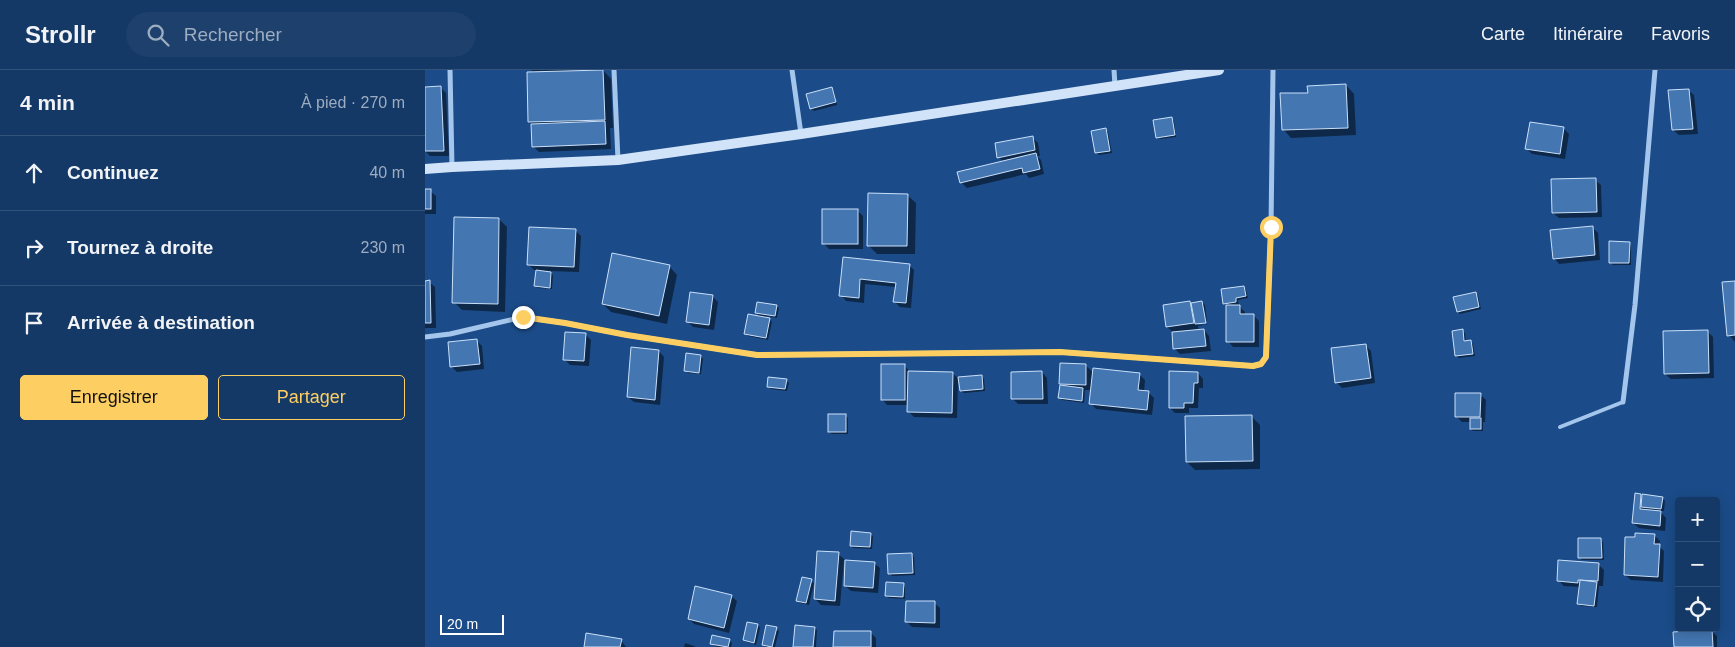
<!DOCTYPE html>
<html lang="fr">
<head>
<meta charset="utf-8">
<style>
  body { margin:0; font-family:Helvetica,sans-serif; background:#1d406d; color:#f1f3f6 }
  .controls { position:absolute; right:15px; bottom:15px; display:grid; overflow:hidden; border-radius:5px; box-shadow:0 2px 12px #0003 }
  .controls button { width:45px; height:45px; display:grid; place-items:center; padding:0; border:0; border-bottom:1px solid #33537b; background:#143967; color:#f1f3f6; font:25px sans-serif }
  .scale { position:absolute; left:15px; bottom:12px; width:64px; box-sizing:border-box; padding-left:5px; border:2px solid #fff; border-top:0; font-size:14px; line-height:18px; white-space:nowrap; color:#fff; -webkit-text-stroke:4px #1b4c89; paint-order:stroke }
  .stop { position:absolute; width:15px; height:15px; margin:-11px; border:4px solid #fdcf62; border-radius:50%; background:#fff }
  .stop.end { background:#fdcf62; border-color:#fff; box-shadow:0 1px 5px #0008 }
  .list { margin:0; padding:0; list-style:none }
  h2 { display:flex; justify-content:space-between; align-items:center; height:65px; margin:0; padding:0 20px; font-size:21px }
  h2 small { font-size:16px; font-weight:400; color:#9dacc0 }
  .list li { display:grid; grid-template-columns:32px 1fr auto; gap:15px; align-items:center; box-sizing:border-box; height:75px; padding:0 20px; border-top:1px solid #33537b }
  .list b { display:block; font-size:19px; white-space:nowrap }
  .list em { font-size:16px; font-style:normal; color:#9dacc0 }
  .actions { display:flex; gap:10px; padding:15px 20px }
  .actions a { flex:1; padding:11px 0; border:1px solid #fdcf62; border-radius:5px; text-align:center; font-size:18px; color:#fdcf62 }
  .actions .main { background:#fdcf62; color:#111 }
  .icon { flex:none; width:28px; height:28px; fill:none; stroke:currentColor; stroke-width:2; stroke-linecap:round; stroke-linejoin:round }
  .map { position:relative; flex:none; width:1310px; height:577px; overflow:hidden }
  header { display:flex; align-items:center; gap:30px; box-sizing:border-box; height:70px; padding:0 25px; background:#143967; border-bottom:1px solid #33537b }
  header strong { font-size:24px }
  nav { display:flex; gap:28px; margin-inline-start:auto; font-size:18px }
  .search { width:350px; height:45px; background:#1d406d; display:flex; align-items:center; gap:12px; box-sizing:border-box; padding:0 18px; border-radius:28px; color:#9dacc0; font-size:19px }
  main { display:flex }
  aside { flex:1; background:#143967 }
  .map>svg:first-child { display:block }
</style>
</head>
<body>
<header>
<strong>Strollr</strong>
<div class="search"><svg class="icon" aria-label="search" viewBox="0 0 24 24"><circle cx="10" cy="10" r="6"/><path d="M15 15l6 6"/></svg>Rechercher</div>
<nav><a>Carte</a><a>Itinéraire</a><a>Favoris</a></nav>
</header>
<main>
<aside>
<h2>4 min<small>À pied · 270 m</small></h2>
<ul class="list">
<li><svg class="icon" aria-label="ahead" viewBox="0 0 24 24"><path d="M12 20V5M6 11l6-6 6 6"/></svg><div><b>Continuez</b></div><em>40 m</em></li>
<li><svg class="icon" aria-label="right" viewBox="0 0 24 24"><path d="M7 20v-9h11M14 6l5 5-5 5"/></svg><div><b>Tournez à droite</b></div><em>230 m</em></li>
<li><svg class="icon" aria-label="arrive" viewBox="0 0 24 24"><path d="M6 21V4h12l-3 4 3 4H6"/></svg><div><b>Arrivée à destination</b></div></li>
</ul>
<div class="actions"><a class="main">Enregistrer</a><a>Partager</a></div>
</aside>
<div class="map">
<svg width="1310" height="577" viewBox="0 0 1310 577">
  <rect width="100%" height="100%" fill="#1b4c89"/>
  <g fill="#0007">
    <polygon points="106,0 178,0 186,9 188,58 185,58 186,79 114,82 109,77 108,55 104,51 108,3"/>
    <polygon points="921,15 929,24 931,65 866,68 858,59"/>
    <polygon points="0,18 16,18 21,23 24,86 5,86 0,81"/>
    <polygon points="406,19 409,21 412,35 389,41 386,39"/>
    <polygon points="1263,20 1269,25 1273,64 1254,65 1248,60"/>
    <polygon points="746,48 749,51 751,67 735,69 732,67"/>
    <polygon points="1138,58 1144,64 1140,89 1107,84 1102,79"/>
    <polygon points="680,60 683,62 687,83 674,85 672,82"/>
    <polygon points="607,67 613,73 615,86 612,86 616,90 619,104 604,108 601,104 542,118 536,112 579,92 573,87"/>
    <polygon points="1170,110 1176,115 1177,147 1134,148 1128,143"/>
    <polygon points="0,121 5,121 11,126 11,144 0,144"/>
    <polygon points="482,125 491,133 490,184 452,184 443,175"/>
    <polygon points="432,140 438,146 438,179 404,179 399,174"/>
    <polygon points="74,149 82,157 80,242 37,240 29,232"/>
    <polygon points="1168,158 1173,163 1175,190 1134,194 1129,188"/>
    <polygon points="150,160 156,166 154,202 123,201 128,205 127,219 113,218 110,215 112,200 109,200 103,194"/>
    <polygon points="1204,174 1206,176 1206,195 1188,195 1185,192"/>
    <polygon points="419,188 484,195 489,200 486,238 475,237 470,232 471,217 440,214 439,233 421,231 416,225"/>
    <polygon points="244,196 252,205 242,254 186,242 178,234"/>
    <polygon points="0,212 4,212 10,217 11,258 0,258"/>
    <polygon points="1310,212 1310,272 1304,265"/>
    <polygon points="819,218 821,220 823,228 813,230 814,236 820,242 820,245 828,245 834,251 834,277 808,277 803,271 803,236 800,233"/>
    <polygon points="1050,223 1053,226 1056,239 1035,244 1033,242"/>
    <polygon points="287,226 293,232 289,260 268,257 262,251"/>
    <polygon points="777,232 780,235 782,251 773,253 773,255 783,254 773,256 774,261 779,260 784,266 786,281 755,284 749,278 748,262 742,257 765,233 766,234"/>
    <polygon points="351,236 354,238 352,248 341,246 347,252 343,270 323,266 321,264 336,248 331,243"/>
    <polygon points="1037,260 1040,263 1041,272 1046,272 1048,274 1050,286 1034,288 1031,285"/>
    <polygon points="1282,261 1288,267 1289,308 1246,309 1240,304"/>
    <polygon points="160,264 166,270 164,296 145,295 139,289"/>
    <polygon points="52,271 57,276 59,299 32,302 26,296"/>
    <polygon points="940,275 946,281 950,313 917,318 911,312"/>
    <polygon points="234,281 239,287 235,335 209,332 203,327"/>
    <polygon points="276,286 278,289 276,304 263,303 260,300"/>
    <polygon points="480,296 485,302 527,303 533,308 532,348 489,347 484,342 484,335 462,335 457,329"/>
    <polygon points="661,296 669,303 714,304 720,310 719,322 723,322 729,328 727,345 671,339 666,333 667,320 660,320 659,333 637,330 635,328 636,315 635,313"/>
    <polygon points="617,302 622,308 623,334 593,334 588,329"/>
    <polygon points="773,303 778,309 778,318 774,318 773,338 764,338 764,343 750,343 745,338"/>
    <polygon points="556,306 559,309 560,321 539,323 536,321"/>
    <polygon points="361,310 364,313 362,321 346,319 343,317"/>
    <polygon points="1055,324 1061,330 1060,352 1058,352 1058,361 1048,361 1046,359 1046,352 1037,352 1031,346"/>
    <polygon points="421,346 423,348 423,364 407,364 404,362"/>
    <polygon points="826,346 835,355 835,399 770,400 762,392"/>
    <polygon points="1215,425 1218,427 1237,428 1240,431 1239,441 1235,441 1241,448 1240,461 1214,458 1208,453"/>
    <polygon points="445,464 448,466 447,479 428,478 426,475"/>
    <polygon points="1229,465 1235,471 1234,476 1239,481 1238,512 1206,510 1200,505"/>
    <polygon points="1176,470 1178,472 1179,490 1157,490 1155,488"/>
    <polygon points="413,484 419,489 415,536 396,535 390,529"/>
    <polygon points="486,484 489,487 490,505 467,506 464,503"/>
    <polygon points="449,493 455,498 453,523 426,521 420,516"/>
    <polygon points="1173,494 1179,500 1178,516 1174,516 1172,537 1156,536 1153,533 1155,517 1139,516 1133,510"/>
    <polygon points="386,511 389,513 384,535 375,533 373,530"/>
    <polygon points="478,514 480,517 480,529 464,528 461,526"/>
    <polygon points="306,526 312,531 304,563 269,554 264,549"/>
    <polygon points="509,533 515,538 515,558 487,557 482,552"/>
    <polygon points="323,553 333,555 335,558 331,575 322,572 319,570"/>
    <polygon points="389,558 392,560 391,577 370,577"/>
    <polygon points="351,559 354,561 350,577 341,577 338,575"/>
    <polygon points="1286,561 1292,566 1292,577 1250,577"/>
    <polygon points="445,562 451,568 451,577 410,577"/>
    <polygon points="196,570 201,577 160,577"/>
    <polygon points="304,570 307,573 306,577 292,577 287,574"/>
    <polygon points="260,573 269,576 271,577 259,577"/>
  </g>
  <g fill="#4476b2" stroke="#cae0f9">
    <polygon points="178,0 180,50 103,52 102,2"/>
    <polygon points="921,14 923,58 857,60 855,23 883,23 882,16"/>
    <polygon points="16,16 19,81 0,81 0,17"/>
    <polygon points="407,17 411,32 385,39 381,24"/>
    <polygon points="1264,19 1268,59 1247,60 1243,20"/>
    <polygon points="747,47 750,65 731,68 728,50"/>
    <polygon points="180,51 181,74 107,77 106,54"/>
    <polygon points="1105,52 1139,57 1135,84 1100,79"/>
    <polygon points="681,58 685,81 670,83 666,61"/>
    <polygon points="608,66 610,80 572,88 570,73"/>
    <polygon points="611,83 615,99 598,103 597,98 535,113 532,102"/>
    <polygon points="1171,108 1172,142 1127,143 1126,109"/>
    <rect x="0" y="119" width="6" height="20"/>
    <polygon points="443,123 483,124 482,176 442,176"/>
    <rect x="397" y="139" width="36" height="35"/>
    <polygon points="29,147 74,148 73,234 27,233"/>
    <polygon points="1168,156 1170,185 1128,189 1125,160"/>
    <polygon points="104,157 151,159 149,197 102,195"/>
    <polygon points="1184,171 1205,172 1204,193 1184,193"/>
    <polygon points="187,183 245,195 234,246 177,234"/>
    <polygon points="418,187 485,194 481,233 468,232 471,213 435,209 434,228 414,226"/>
    <polygon points="111,200 126,202 125,218 109,216"/>
    <polygon points="5,210 6,253 0,253 0,211"/>
    <polygon points="1310,211 1310,265 1302,266 1297,212"/>
    <polygon points="819,216 821,226 811,228 811,232 798,234 796,219"/>
    <polygon points="265,222 288,225 284,255 261,252"/>
    <polygon points="1051,222 1054,237 1032,242 1028,227"/>
    <polygon points="765,231 769,253 741,257 738,235"/>
    <polygon points="777,231 781,253 770,254 766,233"/>
    <polygon points="332,232 352,235 350,246 330,243"/>
    <polygon points="801,235 815,235 815,244 829,244 829,272 801,272"/>
    <polygon points="323,244 345,248 341,268 319,264"/>
    <polygon points="779,259 781,276 748,279 747,262"/>
    <polygon points="1038,259 1039,271 1046,270 1048,284 1030,286 1027,261"/>
    <polygon points="1283,260 1284,303 1239,304 1238,261"/>
    <polygon points="140,262 161,263 159,291 138,290"/>
    <polygon points="52,269 55,294 25,297 23,272"/>
    <polygon points="941,274 946,308 910,313 906,278"/>
    <polygon points="206,277 234,280 230,330 202,327"/>
    <polygon points="261,283 276,285 274,303 259,301"/>
    <polygon points="635,293 661,294 661,315 634,314"/>
    <rect x="456" y="294" width="24" height="36"/>
    <polygon points="668,298 715,303 713,320 724,321 722,340 664,334"/>
    <polygon points="483,301 528,302 527,343 482,342"/>
    <polygon points="617,301 618,329 586,329 586,302"/>
    <polygon points="744,301 773,302 773,313 769,313 768,333 759,333 759,338 744,338"/>
    <polygon points="557,305 558,319 535,321 533,307"/>
    <polygon points="343,307 362,309 360,319 342,317"/>
    <polygon points="635,315 658,318 657,331 633,328"/>
    <polygon points="1030,323 1056,323 1055,347 1030,347"/>
    <rect x="403" y="344" width="18" height="18"/>
    <polygon points="827,345 828,391 761,392 760,346"/>
    <rect x="1045" y="348" width="11" height="11"/>
    <polygon points="1210,423 1216,424 1215,439 1236,441 1235,456 1207,453"/>
    <polygon points="1217,424 1238,427 1236,439 1216,437"/>
    <polygon points="426,461 446,463 445,477 425,476"/>
    <polygon points="1210,463 1230,464 1229,474 1235,474 1233,507 1199,505 1200,467 1210,467"/>
    <polygon points="1153,468 1176,468 1177,488 1153,488"/>
    <polygon points="392,481 414,482 410,531 389,529"/>
    <polygon points="487,483 488,503 463,504 462,484"/>
    <polygon points="420,490 450,492 448,518 419,516"/>
    <polygon points="1133,490 1174,493 1173,511 1153,510 1153,513 1132,511"/>
    <polygon points="377,507 387,509 381,533 371,531"/>
    <polygon points="1155,510 1172,512 1169,536 1152,534"/>
    <polygon points="461,512 479,513 478,527 460,526"/>
    <polygon points="270,516 307,525 299,558 263,549"/>
    <polygon points="481,531 510,531 510,553 480,552"/>
    <polygon points="322,552 333,554 329,573 318,570"/>
    <polygon points="341,555 352,557 347,577 337,575"/>
    <polygon points="370,555 390,557 388,577 368,577"/>
    <polygon points="1287,559 1288,577 1249,577 1248,562"/>
    <polygon points="409,561 446,561 446,577 408,577"/>
    <polygon points="161,563 197,569 195,577 159,577"/>
    <polygon points="287,565 305,569 303,577 285,574"/>
  </g>
  <g fill="none" stroke-linecap="round" stroke-linejoin="round">
    <polyline stroke="#a5c6ec" stroke-width="4" points="1135,357 1198,332"/>
    <g stroke="#a5c6ec" stroke-width="5">
      <polyline points="25,0 27,97"/>
      <polyline points="189,0 193,90"/>
      <polyline points="367,0 376,64"/>
      <polyline points="689,0 690,16"/>
      <polyline points="0,267 25,264 98,247 140,253 202,265 332,285 635,282 828,296 836,294 841,287 846,157 848,0"/>
      <polyline points="1198,332 1210,235 1230,0"/>
    </g>
    <polyline stroke="#d1e3f9" stroke-width="10" points="0,99 27,97 193,90 376,64 794,0"/>
  </g>
  <g fill="none" stroke-linecap="round" stroke-linejoin="round">
    <polyline stroke="#fdcf62" stroke-width="6" points="98,247 140,253 202,265 332,285 635,282 828,296 836,294 841,287 846,157"/>
  </g>
</svg>
<div class="controls">
<button>+</button>
<button>−</button>
<button><svg class="icon" aria-label="locate" viewBox="0 0 24 24"><circle cx="12" cy="12" r="6"/><path d="M12 2v4M12 18v4M2 12h4M18 12h4"/></svg></button>
</div>
<div class="scale">20 m</div>
<div class="stop" style="left:846px;top:157px"></div>
<div class="stop end" style="left:98px;top:247px"></div>
</div>
</main>
</body>
</html>
